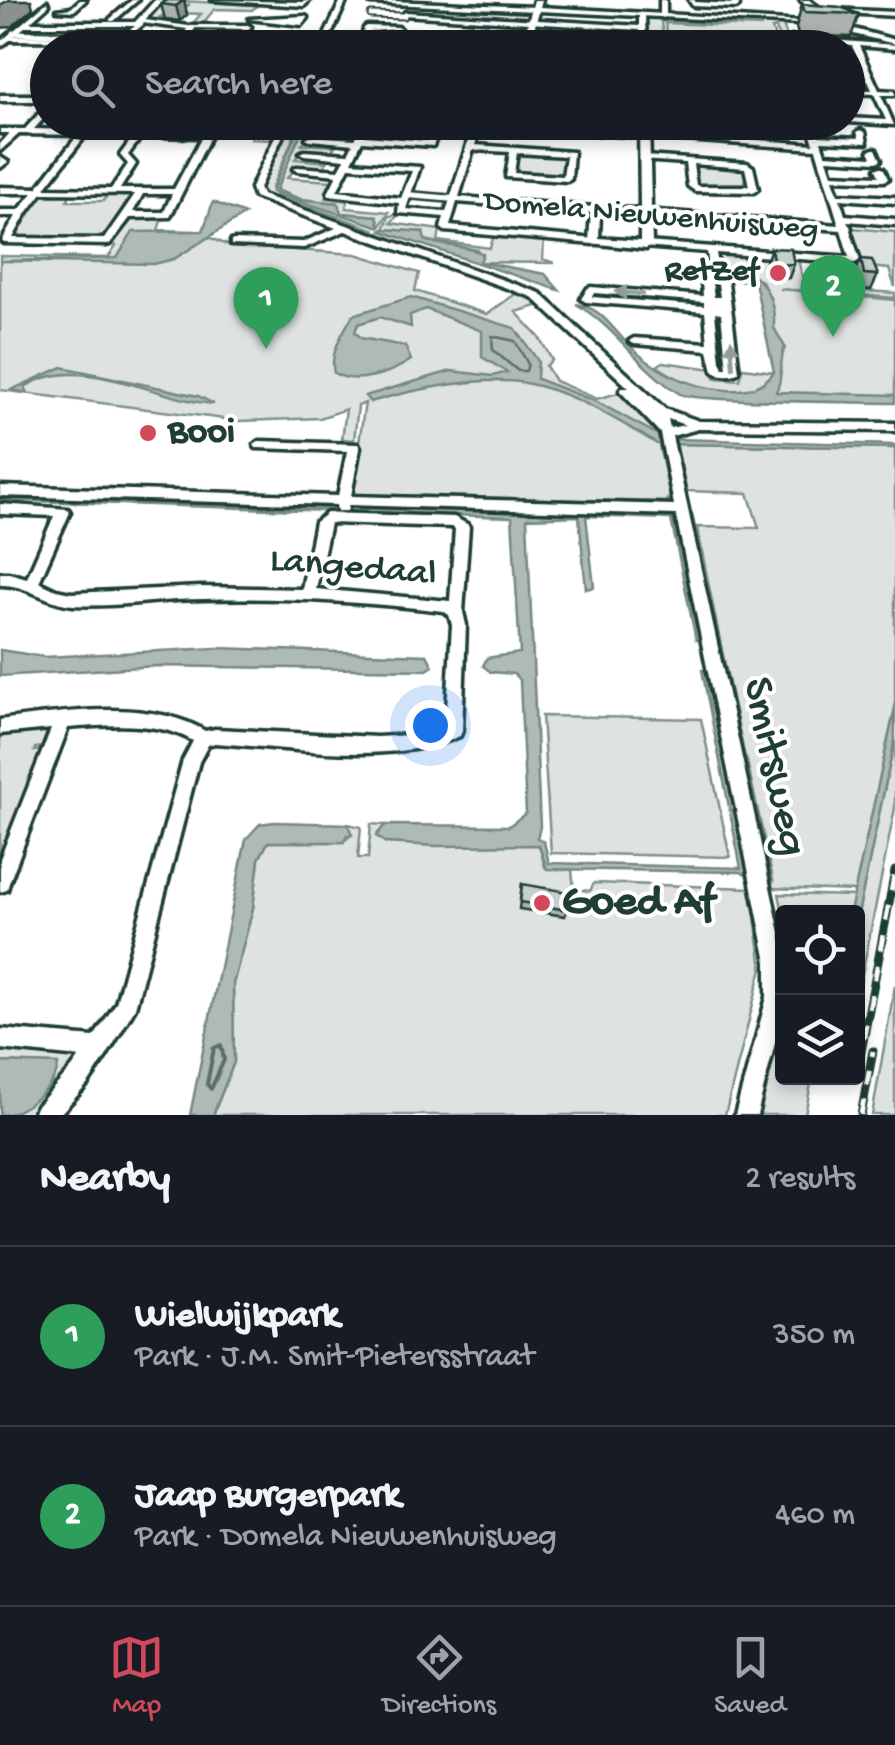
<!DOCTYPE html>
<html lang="en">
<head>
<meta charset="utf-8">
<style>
  body { margin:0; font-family:"Gochi Hand",sans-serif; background:#20242c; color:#f1f3f6 }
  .controls { position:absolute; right:30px; bottom:30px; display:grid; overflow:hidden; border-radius:10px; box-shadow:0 5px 15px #0003 }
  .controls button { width:90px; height:90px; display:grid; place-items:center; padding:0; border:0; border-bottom:2px solid #363941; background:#171b24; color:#f1f3f6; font:50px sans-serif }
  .you { position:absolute; left:430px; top:725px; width:35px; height:35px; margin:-25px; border:8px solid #fff; border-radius:50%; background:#1a73e8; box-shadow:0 0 0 15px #1a73e833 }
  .badge { display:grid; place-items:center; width:65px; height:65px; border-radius:50%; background:#d1495b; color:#fff; font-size:32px; font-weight:700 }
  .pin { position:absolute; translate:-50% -82px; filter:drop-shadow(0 2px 5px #0008) }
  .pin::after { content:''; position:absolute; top:52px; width:35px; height:30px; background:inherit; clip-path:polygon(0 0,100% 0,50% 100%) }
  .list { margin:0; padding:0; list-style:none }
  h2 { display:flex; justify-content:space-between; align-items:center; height:130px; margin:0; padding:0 40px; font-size:42px }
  h2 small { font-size:32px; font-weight:400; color:#9ea1a6 }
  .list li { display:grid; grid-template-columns:65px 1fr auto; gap:30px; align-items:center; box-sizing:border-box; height:180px; padding:0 40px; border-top:2px solid #363941 }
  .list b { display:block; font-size:38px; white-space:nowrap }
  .list p { margin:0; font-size:32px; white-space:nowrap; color:#9ea1a6 }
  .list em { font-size:32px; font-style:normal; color:#9ea1a6 }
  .icon { flex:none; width:55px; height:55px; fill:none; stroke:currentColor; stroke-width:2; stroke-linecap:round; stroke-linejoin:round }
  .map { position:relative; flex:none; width:895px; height:1115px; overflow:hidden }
  .search { position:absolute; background:#171b24; box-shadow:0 5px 15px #0003; left:30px; right:30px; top:30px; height:110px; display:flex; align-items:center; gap:25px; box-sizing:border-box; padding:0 35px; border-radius:55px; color:#9ea1a6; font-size:38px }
  .sheet { height:490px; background:#171b24 }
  nav { display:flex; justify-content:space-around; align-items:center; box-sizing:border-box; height:140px; border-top:2px solid #363941; background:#171b24; font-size:28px; color:#9ea1a6 }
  nav a { display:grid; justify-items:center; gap:5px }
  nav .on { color:#d1495b }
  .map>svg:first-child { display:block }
</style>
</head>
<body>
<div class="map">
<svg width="895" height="1115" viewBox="0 0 895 1115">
  <rect width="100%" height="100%" fill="#fff"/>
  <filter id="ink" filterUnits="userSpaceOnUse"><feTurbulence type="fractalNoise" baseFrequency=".01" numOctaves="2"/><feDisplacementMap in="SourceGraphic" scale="20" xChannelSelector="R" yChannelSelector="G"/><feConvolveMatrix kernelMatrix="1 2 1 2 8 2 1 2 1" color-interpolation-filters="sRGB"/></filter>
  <g filter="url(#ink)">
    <g fill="#dee3e2" stroke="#7e908b" stroke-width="2.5">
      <polygon points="164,0 258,5 252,10 215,9 201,25 193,23 201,14 178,13 190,4 158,18 166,18 144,21"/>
      <polygon points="647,17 782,23 791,47 782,47 776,28 772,29 778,47 667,41 665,23 762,27 661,21 664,43 738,47 648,46"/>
      <polygon points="276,122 276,140 251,139 254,132 192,130 198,123"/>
      <polygon points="290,123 300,123 271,189 276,195 376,230 331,223 263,198 258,191"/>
      <path d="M305,123H316L308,129L339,132L336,137L311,135L302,144L335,146L331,152C317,151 303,148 295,159L327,162L323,168L298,166L287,178L331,181L326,198L348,201L346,208L389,212L380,227L377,216L341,213L337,203L300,199L276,190Z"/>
      <polygon points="749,123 807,126 811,136 670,127 669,123"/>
      <polygon points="517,152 563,155 567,157 563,177 515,173"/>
      <polygon points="693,165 743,167 751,189 696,186"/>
      <polygon points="71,193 67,201 103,201 108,194 132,195 107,240 14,239 42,194"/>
      <polygon points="399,214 391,223 440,230 438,241 490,248 494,235 544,239 543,259 554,263 479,262 478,250 424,240 423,232 384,229 389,216"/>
      <polygon points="128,218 162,218 158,230 195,231 227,245 298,246 297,250 356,254 419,273 415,291 487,314 521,290 540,305 516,312 539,337 552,360 546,366 555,381 597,399 622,392 661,433 662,437 607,411 662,445 670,497 665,502 351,494 365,403 358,406 354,440 342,439 346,409 320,418 240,421 0,390 0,256 108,258 116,246 111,240"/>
      <polygon points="852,228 895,232 895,287 889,269 847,265 861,260"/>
      <polygon points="718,255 798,259 802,276 820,277 823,288 895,293 895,298 780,289 895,300 895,398 766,393 777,375 763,282 749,275 729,276 755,281 727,280 721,275"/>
      <path d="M663,362L713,369L715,378L740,380L742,368L774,372C746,408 688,388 657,366Z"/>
      <polygon points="676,444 895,448 895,708 855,891 770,888 697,527 759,528 748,493 687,491"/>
      <polygon points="542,716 701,719 730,857 551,853"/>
      <polygon points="48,730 43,747 35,748 34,751 42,750 24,794 28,796 0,857 0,735"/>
      <polygon points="895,739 895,808 858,995 858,914"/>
      <polygon points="348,824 361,827 358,858 368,858 371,824 385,825 377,835 386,843 539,845 545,867 572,870 574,889 590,891 594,883 751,888 762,968 725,1115 213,1115 234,1062 233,984 253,908 259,859 268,842 343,842 351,835"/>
      <polygon points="779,894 854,896 850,912 783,912"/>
      <polygon points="895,985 895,1115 872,1115"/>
      <polygon points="777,1045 782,1045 782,1078 812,1078 805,1115 759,1115"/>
      <polygon points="0,1047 84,1057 33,1115 12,1115 52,1083 58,1065 0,1062"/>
    </g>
    <g fill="#afbab7" stroke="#758883" stroke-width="2.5">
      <polygon points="300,122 305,123 276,190 300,199 338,203 341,213 377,216 380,227 272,192"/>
      <polygon points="213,202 245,214 174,259 154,264 0,261 117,258 133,232 203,231"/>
      <path d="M384,229L423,232L425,240C443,247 467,245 483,254L480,262L545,274L559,290L381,231Z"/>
      <path d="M749,274C770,283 775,309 774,328L785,347C778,363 784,377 776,392L895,395V403C865,402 693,402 680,394C639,369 616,327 576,304C599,307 609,324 624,340C651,369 686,387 726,390C747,391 762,388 774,372L755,282L729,276Z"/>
      <path d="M411,297L515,328L538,361L537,379L595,401L662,437L672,500L662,504L536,500L665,502L670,497L659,445C619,421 571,391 525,383C483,375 411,390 370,402L365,396L451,371L493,376L507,372L482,357V331L426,309L410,315L411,327L380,317L358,324L355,332L361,338L405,346L411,360C393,373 354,386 334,373C329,354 343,332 353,315Z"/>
      <path d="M62,367L198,396L214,404C159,401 81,351 25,387L28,393L11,390Z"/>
      <polygon points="675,439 895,445 895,448 676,444"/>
      <polygon points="0,500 672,516 702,640 696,640 671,519 586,516 594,587 586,589 579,516 527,518 540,827 537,838 544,842 549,863 741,868 702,670 709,671 750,878 741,872 547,869 539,845 436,846 386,843 376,836 385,825 509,826 526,813 520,681 514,674 491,672 483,666 487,658 520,653 512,517"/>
      <polygon points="217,648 427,655 433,666 427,670 156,666 0,676 0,650 45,657"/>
      <polygon points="895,708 895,739 858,914 850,912"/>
      <polygon points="274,822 348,824 352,835 347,835 344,842 268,842 259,859 253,908 233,984 234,1062 213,1115 190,1115 246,839 260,824"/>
      <path d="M0,1062L58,1064C57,1087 22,1115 0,1115Z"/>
    </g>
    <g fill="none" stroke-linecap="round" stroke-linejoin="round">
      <polygon stroke="#596f68" stroke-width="2.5" points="492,336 515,341 528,364 526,371 518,371 493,350"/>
      <polygon stroke="#596f68" stroke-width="4" points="221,1045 224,1060 211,1089 207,1084 214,1048"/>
      <polyline stroke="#758883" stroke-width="4" points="691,513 745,761"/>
      <polyline stroke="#758883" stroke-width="5" points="745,758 772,881"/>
      <polyline stroke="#d2d8d6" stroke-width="5" stroke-dasharray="5 2.5" stroke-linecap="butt" points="538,38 552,39"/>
      <g stroke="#1f3d34" stroke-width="9">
        <g id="pedestrian-far1">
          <polyline points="371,15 404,16"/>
          <polyline points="13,33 125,36"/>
          <polyline points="527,37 538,38"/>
          <polyline points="125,48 116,44 123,39 152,37 143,48"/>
        </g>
      </g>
      <g stroke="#1f3d34" stroke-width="11">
        <polyline id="pedestrian" points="407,195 455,199"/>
      </g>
      <g stroke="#1f3d34" stroke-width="7">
        <g id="minor">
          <polygon points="80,0 86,0 74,11 57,10 71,8"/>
          <polygon points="132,0 138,0 114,21 110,21 110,19"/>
          <polygon points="212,0 302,2 310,0 304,6"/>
          <polygon points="341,0 347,0 325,48 319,48"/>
          <polygon points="368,0 535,7 538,9 535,11 370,3"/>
          <polygon points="660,0 666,0 666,16 663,18 660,16"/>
          <polygon points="689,0 695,0 695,2 733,4 732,0 738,0 739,6 736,8 693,6"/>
          <path d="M47,2L49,5L30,22H141L144,24L123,41L10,40L0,47V42ZM26,26H135L121,37L14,36Z"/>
          <polygon points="831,9 895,12 895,16 829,12"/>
          <polygon points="405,12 639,26 639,15 642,13 645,15 646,48 640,48 639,30 403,15"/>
          <polygon points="305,16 308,18 302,25 249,19"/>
          <polygon points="192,25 248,25 251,27 248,29 190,28"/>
          <polygon points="367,26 398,27 401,29 369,31 399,33 397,36 363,34 364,28"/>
          <polygon points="445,32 493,32 496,34 493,36 449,35 445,45 456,48 439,47"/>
          <polygon points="241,35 295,34 298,36 293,43 266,38 239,38"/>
          <polygon points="792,37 895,45 895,49 859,46 879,90 895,91 895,95 881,95 894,125 848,122 848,118 886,120 874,94 848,93 848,89 872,90 852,46 790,40"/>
          <polygon points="180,43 235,44 238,46 178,46"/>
          <polygon points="359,46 380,46 383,48 356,48"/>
          <path d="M45,107H48V114L34,129L207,133L211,135L170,217L130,218L110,244L107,245L4,243L2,241L16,216H0V210H19L33,193H0V187L37,188L78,135L19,134L0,151V144L10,133H0V129H25ZM86,135L134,136L120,155L128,164L111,189L45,188ZM142,136L202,137L174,189H120L136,164L128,155ZM42,193L135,194L104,239L13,238L26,214ZM143,194H172L164,212H133Z"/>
          <path d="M282,122H289L259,188L262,195L540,293L665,409L699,421L895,423V431L698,429L672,436L782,942V1015L757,1115H735L767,997V962L676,515L349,505L347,511H337L336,505L0,496V486L338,496L347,451L256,448L254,445L260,441L358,444L360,447L351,496L674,505L660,433L620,391L622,388H629L532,297L345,231L304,248L231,245V241L234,240L303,242L336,228L254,197L251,188ZM668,419L685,425L670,428Z"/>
          <path d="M313,122L363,125L364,122H371L365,136L427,141L435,122H443L433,146L362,141L352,162L420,167L406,209L446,212L473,125L456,122H499L814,144L807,122H815L819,136L859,138L857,132L861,130L865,132L867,143L821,141L825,154L872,157L869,151L873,149H876L881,160L877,162L827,159L832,174L879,176L876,169L880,167L884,169L888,179L884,181L833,179L838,194L895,197V203L840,199L845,215L895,219V225L847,221L851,228L850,230L860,260L855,263L716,253L720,277L728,283L739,372C733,377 719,376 713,371L708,350L634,344L629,341L634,338L708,343L705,312L586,302L581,299L588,288L591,287L703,296L702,282L710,277L707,252L643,247V243L646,242L849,257L841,230L645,216L641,213L645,210L839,225L816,149L481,126L475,145L573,152L571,179L567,181L506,177L510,152L473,150L459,197L595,207L599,210L595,213L457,202L450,226L596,239V243L593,244L445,231L441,228L444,217L398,213L399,203L329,195L328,193L337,175L297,171L293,169L297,167L339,170L345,159L304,155L300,153L304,151L348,154L353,144L310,140L306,138L310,136L355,139L361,129L316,126H313ZM517,153L566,156L563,176L514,173ZM349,167L412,171L401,198L337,191ZM715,282L718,284L720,297H714L712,283ZM594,293L704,302V306L592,297ZM715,313L721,314L727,368H723L720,361Z"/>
          <path d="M644,156L747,163L753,167L758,189L754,192L695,191L688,186L685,163L641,160V156ZM693,164L745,168L749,186H699L696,185Z"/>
          <polygon points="0,157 8,162 0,168"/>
          <path d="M0,504L68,509L70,512L39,582L56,590L71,593L201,587L302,589L315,522L327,513L454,517L467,524L469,527L463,612L466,625L462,731L460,736C392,766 289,748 215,743L208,745L199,762L135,1008L107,1055L88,1084L59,1115H33L36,1107L72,1068L80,1057L0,1049V1029L94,1037L116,1003L183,760L193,741C158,720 107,725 68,728L9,883L7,890L0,892V859L51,729L0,734V720C61,712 150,698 205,731L215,729L377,737L410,735L436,731L446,727L452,625L449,615L443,611C364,602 284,597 204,599C160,599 117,608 73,605C46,603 26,584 0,585V573H9L27,578L54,516L0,514ZM330,523L451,527L455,529L450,601L316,589Z"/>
        </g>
      </g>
      <g stroke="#1f3d34" stroke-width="7">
        <g id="tertiary">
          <polygon points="155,0 163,0 145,20 196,27 182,48 174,48 187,29 135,22"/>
          <polygon points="534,0 542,0 540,7 823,23 819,25 539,11 529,48 521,48"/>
          <polygon points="800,0 809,0 847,27 895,40 895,44 841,31"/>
          <rect x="0" y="95" width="48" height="6"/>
          <path d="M639,122H649L652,245L646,249L589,243L591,208L640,209ZM600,214L640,216V241L599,238Z"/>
        </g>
      </g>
      <use href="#pedestrian-far1" stroke="#fff" stroke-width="5"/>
      <use href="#pedestrian" stroke="#fff" stroke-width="6"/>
      <use href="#minor" fill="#fff" fill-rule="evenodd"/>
      <use href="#tertiary" fill="#fff" fill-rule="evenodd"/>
      <g stroke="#1f3d34" stroke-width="9">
        <g id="rail">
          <polyline points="858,1068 895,871"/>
          <polyline points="861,1115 873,1051"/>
        </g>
      </g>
      <use href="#rail" stroke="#fff" stroke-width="5" stroke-dasharray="15" stroke-linecap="butt"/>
    </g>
    <g fill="#abb2af" stroke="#1f3d34" stroke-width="2.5">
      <polygon points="184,0 187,15 180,21 165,19 161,4"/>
      <polygon points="802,4 859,14 851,37 798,35 796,27"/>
      <polygon points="771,248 794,264 789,278 769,280 766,262"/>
      <polygon points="861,259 878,275 871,290 858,289 855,273"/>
      <polygon points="522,884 567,910 565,916 519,909"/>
    </g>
    <g fill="#8b918f" stroke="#1f3d34" stroke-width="2.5">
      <polygon points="9,0 31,0 33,8 12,27 0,28 0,5"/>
      <polygon points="184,0 187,15 180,21 176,6"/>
    </g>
    <g fill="#c7cfcc" stroke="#1f3d34" stroke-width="2.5">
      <polygon points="167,0 184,0 176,6 161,4"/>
      <polygon points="802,4 840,7 859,14 805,12"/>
      <polygon points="771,248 791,249 794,264 774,265"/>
      <polygon points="861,259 872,260 878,275 864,274"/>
      <polygon points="522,884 568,892 567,910 520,902"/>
    </g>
    <defs><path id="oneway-solid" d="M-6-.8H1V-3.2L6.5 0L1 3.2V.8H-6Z" transform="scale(2.5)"/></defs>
    <g fill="#8f9e9a">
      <use href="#oneway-solid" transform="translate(629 293) rotate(-175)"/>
      <use href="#oneway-solid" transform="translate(732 354) rotate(-94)"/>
    </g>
  </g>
  <g fill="#d1495b" stroke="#fff" stroke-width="4">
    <circle cx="778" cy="273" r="10"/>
    <circle cx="148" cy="433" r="10"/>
    <circle cx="542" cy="903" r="10"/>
  </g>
  <g text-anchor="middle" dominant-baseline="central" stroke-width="8" stroke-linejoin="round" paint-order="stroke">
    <g font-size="32" fill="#1f3d34" stroke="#fff">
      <text transform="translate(651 217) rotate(5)">Domela Nieuwenhuisweg</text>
    </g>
    <g font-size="32" font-weight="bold" fill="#1f3d34" stroke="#fff" text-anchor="end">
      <text x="758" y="273">RetZef</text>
    </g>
    <g font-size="38" font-weight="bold" fill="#1f3d34" stroke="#fff" text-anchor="start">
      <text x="168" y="433">Booi</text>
    </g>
    <g font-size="38" fill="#1f3d34" stroke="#fff">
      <text transform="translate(353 569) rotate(5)">Langedaal</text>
    </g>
    <g font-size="45" fill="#1f3d34" stroke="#fff">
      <text transform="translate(773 767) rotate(78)">Smitsweg</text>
    </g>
    <g font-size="45" font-weight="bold" fill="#1f3d34" stroke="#fff" text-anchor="start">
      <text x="562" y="903">Goed Af</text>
    </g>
  </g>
</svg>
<div class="controls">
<button><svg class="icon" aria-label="locate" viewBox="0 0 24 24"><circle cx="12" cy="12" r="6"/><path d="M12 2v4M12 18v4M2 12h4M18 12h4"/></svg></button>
<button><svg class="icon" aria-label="layers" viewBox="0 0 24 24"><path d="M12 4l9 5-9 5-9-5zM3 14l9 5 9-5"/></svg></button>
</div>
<div class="you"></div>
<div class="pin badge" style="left:266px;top:349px;background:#2e9e5b">1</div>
<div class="pin badge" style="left:833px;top:337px;background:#2e9e5b">2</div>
<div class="search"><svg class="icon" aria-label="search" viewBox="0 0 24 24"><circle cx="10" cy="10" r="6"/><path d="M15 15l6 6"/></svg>Search here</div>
</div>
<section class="sheet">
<h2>Nearby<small>2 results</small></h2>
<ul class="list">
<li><span class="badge" style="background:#2e9e5b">1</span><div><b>Wielwijkpark</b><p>Park · J.M. Smit-Pietersstraat</p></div><em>350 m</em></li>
<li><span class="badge" style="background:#2e9e5b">2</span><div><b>Jaap Burgerpark</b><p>Park · Domela Nieuwenhuisweg</p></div><em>460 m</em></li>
</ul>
</section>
<nav>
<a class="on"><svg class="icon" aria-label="map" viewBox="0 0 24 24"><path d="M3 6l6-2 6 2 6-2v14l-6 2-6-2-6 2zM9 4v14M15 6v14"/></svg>Map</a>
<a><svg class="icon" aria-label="directions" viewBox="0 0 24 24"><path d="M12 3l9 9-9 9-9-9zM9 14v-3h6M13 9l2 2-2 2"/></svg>Directions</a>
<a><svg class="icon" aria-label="saved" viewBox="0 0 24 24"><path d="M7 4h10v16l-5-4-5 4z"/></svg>Saved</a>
</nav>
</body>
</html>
